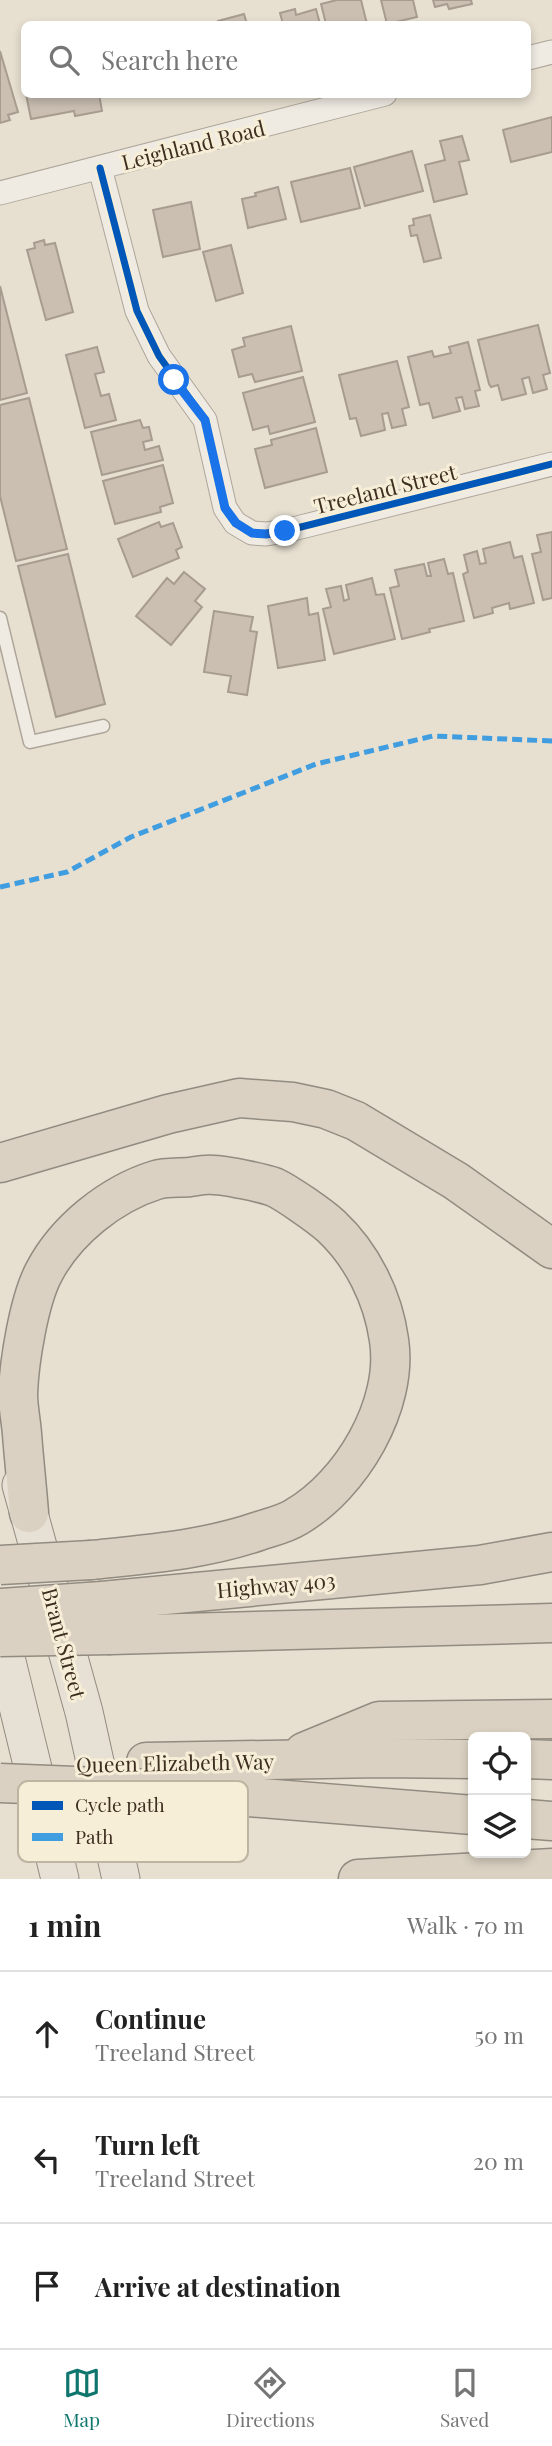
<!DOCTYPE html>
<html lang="en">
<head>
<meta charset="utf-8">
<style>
  body { margin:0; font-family:"Playfair Display",serif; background:#f6f6f6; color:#222 }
  .controls { position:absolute; right:21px; bottom:21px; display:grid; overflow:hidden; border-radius:10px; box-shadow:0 4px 10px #0003 }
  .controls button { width:63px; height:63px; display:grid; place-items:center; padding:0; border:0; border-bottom:2px solid #e0e0e0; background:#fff; color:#222; font:35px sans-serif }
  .stop { position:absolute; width:21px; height:21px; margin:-16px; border:5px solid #1a73e8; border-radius:50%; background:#fff }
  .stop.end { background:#1a73e8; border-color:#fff; box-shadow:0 2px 7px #0008 }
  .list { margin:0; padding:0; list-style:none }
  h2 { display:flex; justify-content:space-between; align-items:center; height:91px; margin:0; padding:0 28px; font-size:30px }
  h2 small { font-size:23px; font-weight:400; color:#767676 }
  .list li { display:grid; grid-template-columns:46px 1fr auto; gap:21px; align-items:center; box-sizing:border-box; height:126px; padding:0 28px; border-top:2px solid #e0e0e0 }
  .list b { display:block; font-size:26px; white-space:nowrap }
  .list p { margin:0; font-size:23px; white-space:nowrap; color:#767676 }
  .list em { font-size:23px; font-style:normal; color:#767676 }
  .icon { flex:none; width:38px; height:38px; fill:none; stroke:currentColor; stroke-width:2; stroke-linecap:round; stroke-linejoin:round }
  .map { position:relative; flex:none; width:552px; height:1879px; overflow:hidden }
  .search { position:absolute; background:#fff; box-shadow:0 4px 10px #0003; left:21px; right:21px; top:21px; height:77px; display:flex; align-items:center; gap:18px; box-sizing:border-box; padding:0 24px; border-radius:10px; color:#767676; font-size:26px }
  .sheet { height:469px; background:#fff }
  nav { display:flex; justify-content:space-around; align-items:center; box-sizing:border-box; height:98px; border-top:2px solid #e0e0e0; background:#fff; font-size:19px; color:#767676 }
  nav a { display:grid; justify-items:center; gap:4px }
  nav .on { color:#0f766e }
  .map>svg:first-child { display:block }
</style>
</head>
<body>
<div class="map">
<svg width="552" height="1879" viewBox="0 0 552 1879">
  <rect width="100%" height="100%" fill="#e7e0d1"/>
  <g fill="#cbbfb2" stroke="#a89c90" stroke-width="2">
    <polygon points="337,0 361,0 367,24 326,24 321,4"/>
    <polygon points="381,0 413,0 417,17 387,24"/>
    <polygon points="433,0 471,0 472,4 449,9 447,4 435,7"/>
    <polygon points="295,9 296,15 316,9 320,24 283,24 280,13"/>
    <polygon points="244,14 247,24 219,24 218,21"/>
    <polygon points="0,51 18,112 8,115 10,120 0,123"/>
    <polygon points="26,94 99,94 102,111 75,116 74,111 31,119"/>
    <polygon points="552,117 552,152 511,162 503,130"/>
    <polygon points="462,136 469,160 459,162 467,194 434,202 425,165 445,160 440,141"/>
    <polygon points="412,151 423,191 365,206 354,167"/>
    <polygon points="350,168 360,208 301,222 291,182"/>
    <polygon points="278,187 286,219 248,228 242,199 256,196 255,193"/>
    <polygon points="191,202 200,249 163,257 153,210"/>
    <polygon points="430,215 441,258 424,262 417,235 411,236 409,226 414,225 413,219"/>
    <polygon points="44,240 45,245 55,243 73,312 46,320 27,250 35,248 34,243"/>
    <polygon points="231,245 243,293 216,301 203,252"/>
    <polygon points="0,286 27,393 0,400"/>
    <polygon points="538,325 550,373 543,375 547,389 533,393 529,377 522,379 526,394 502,400 498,385 491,387 489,384 478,340"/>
    <polygon points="291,326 302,371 255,382 252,374 239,377 232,350 245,346 243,338"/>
    <polygon points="468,342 480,390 475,391 479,406 465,409 462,397 456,398 460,411 433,418 429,403 420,405 408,357 432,351 434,357 451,353 449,347"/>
    <polygon points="97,347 104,372 95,374 101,396 109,394 116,420 85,428 66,355"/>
    <polygon points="397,361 409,407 402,409 406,425 392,428 388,413 382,414 385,430 361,436 356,418 350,419 339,375"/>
    <polygon points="303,377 315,422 270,434 268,426 253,430 243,393"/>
    <polygon points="29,398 67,549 16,561 0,496 0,405"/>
    <polygon points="140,420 143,428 149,427 152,440 143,442 145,450 159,446 163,460 102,475 91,432"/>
    <polygon points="316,428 327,472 265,488 255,449 272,445 271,440"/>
    <polygon points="163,465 173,503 160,507 161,512 115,524 103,481"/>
    <polygon points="159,522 161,527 173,523 182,547 176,550 179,558 133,577 118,539"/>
    <polygon points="552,532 552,598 543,600 532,554 541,552 537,535"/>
    <polygon points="510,542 514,558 522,556 534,603 510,609 509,603 492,608 493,613 474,618 463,574 468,572 464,555 477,551 480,564 486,563 483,549"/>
    <polygon points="68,554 105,704 56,717 18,566"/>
    <polygon points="444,559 448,574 453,573 464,621 429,629 430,632 402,639 390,588 399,586 395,570 424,564 427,576 431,576 428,563"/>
    <polygon points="184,572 205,589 195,601 202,607 171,645 136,616 167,578 174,584"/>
    <polygon points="372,578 376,595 384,594 395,639 334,654 323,609 331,607 326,589 341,586 344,601 349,599 346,585"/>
    <polygon points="307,598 309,615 318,613 325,660 278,668 268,606"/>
    <polygon points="214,611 253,617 250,631 257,632 247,695 228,692 231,676 204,672"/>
  </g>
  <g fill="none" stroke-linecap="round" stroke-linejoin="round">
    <g stroke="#ada599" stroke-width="15">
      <polyline id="lane" points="0,618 30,742 103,726"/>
    </g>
    <g stroke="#ada599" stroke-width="25">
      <g id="street">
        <polyline points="528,58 552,52"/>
        <polyline points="100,168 137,311 159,356 205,420 225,508 235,523 252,533 266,534 285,531 552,464"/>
        <polyline points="0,193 385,94"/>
      </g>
    </g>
    <g stroke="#928b80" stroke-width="39">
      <g id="primary">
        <polyline points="21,1485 84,1712 121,1879"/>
        <polyline points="0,1633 60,1879"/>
      </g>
    </g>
    <g stroke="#928b80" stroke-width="41">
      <g id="highway">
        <polyline points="0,1163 168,1114 239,1098 293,1102 326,1109 356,1121 456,1181 552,1249"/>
        <path d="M29,1513C27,1487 24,1460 22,1434C21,1421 18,1407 18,1394C19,1362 29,1300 44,1272C66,1230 111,1194 156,1180C166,1177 179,1178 190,1177C197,1176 205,1174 213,1175C225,1175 263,1183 274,1187C287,1193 320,1216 331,1226C362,1255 383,1297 389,1340C399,1405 351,1485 296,1517C285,1524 271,1527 259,1531C204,1550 148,1554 91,1560"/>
        <polyline points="102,1601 480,1565 552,1552"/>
        <polyline points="111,1635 552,1623"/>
        <polyline points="304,1752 379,1721 552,1719"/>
        <polyline points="526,1759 552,1760"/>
        <polyline points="146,1762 380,1758 473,1759"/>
        <polyline points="149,1789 473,1815"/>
        <polyline points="526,1819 552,1821"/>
        <polyline points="358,1879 552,1868"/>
      </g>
    </g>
    <use href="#lane" stroke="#efebe3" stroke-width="12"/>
    <use href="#street" stroke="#efebe3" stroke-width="23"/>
    <use href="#primary" stroke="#e6e1d4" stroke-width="37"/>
    <use href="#highway" stroke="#dad1c2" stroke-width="38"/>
    <g stroke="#928b80" stroke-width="41" stroke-linecap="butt">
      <g id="highway-bridge">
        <polyline points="0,1565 91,1560"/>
        <polyline points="0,1608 102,1601"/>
        <polyline points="0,1637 111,1635"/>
        <polyline points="0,1783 149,1789"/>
      </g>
    </g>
    <use href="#highway-bridge" stroke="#dad1c2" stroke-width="38"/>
    <polyline stroke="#3f9de0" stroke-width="5" stroke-dasharray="10 5" stroke-linecap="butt" points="0,887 67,872 131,837 316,764 433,736 552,741"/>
    <g stroke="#f7eed8" stroke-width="11">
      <polyline id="cycleway" points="100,168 137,311 159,356 205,420 225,508 235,523 252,533 266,534 285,531 552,464"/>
    </g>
    <use href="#cycleway" stroke="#0057b8" stroke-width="7"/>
  </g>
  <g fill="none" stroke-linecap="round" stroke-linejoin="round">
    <polyline stroke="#1a73e8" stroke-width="9" points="174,380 205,420 225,508 236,523 252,533 266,534 285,531"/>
  </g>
  <g text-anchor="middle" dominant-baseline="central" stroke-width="6" stroke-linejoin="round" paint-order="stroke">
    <g font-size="21" fill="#3d2e20" stroke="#f7eed8">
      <text transform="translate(193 144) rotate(-14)">Leighland Road</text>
      <text transform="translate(385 488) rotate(-14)">Treeland Street</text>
      <text transform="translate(276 1584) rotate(-5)">Highway 403</text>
      <text transform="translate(65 1643) rotate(75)">Brant Street</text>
      <text transform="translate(175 1762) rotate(-1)">Queen Elizabeth Way</text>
    </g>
  </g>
  <rect x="18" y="1781" width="230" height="81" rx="10" fill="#f7eed8" stroke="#bfb4a1" stroke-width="2"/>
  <rect x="32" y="1801" width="31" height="9" fill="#0057b8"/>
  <rect x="32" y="1833" width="31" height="8" fill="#3f9de0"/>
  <g font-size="19" fill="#3d2e20">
    <text x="75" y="1812">Cycle path</text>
    <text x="75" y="1844">Path</text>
  </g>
</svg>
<div class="controls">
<button><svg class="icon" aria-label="locate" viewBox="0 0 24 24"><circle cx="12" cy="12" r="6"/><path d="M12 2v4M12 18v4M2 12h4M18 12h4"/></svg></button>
<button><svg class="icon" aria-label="layers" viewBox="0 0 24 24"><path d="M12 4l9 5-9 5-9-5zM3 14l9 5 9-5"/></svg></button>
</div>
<div class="stop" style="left:174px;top:380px"></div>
<div class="stop end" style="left:285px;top:531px"></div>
<div class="search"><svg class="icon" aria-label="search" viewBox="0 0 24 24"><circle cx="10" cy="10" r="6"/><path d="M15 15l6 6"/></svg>Search here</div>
</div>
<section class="sheet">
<h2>1 min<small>Walk · 70 m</small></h2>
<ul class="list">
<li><svg class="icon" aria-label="ahead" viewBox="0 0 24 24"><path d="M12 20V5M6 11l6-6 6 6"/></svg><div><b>Continue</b><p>Treeland Street</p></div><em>50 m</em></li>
<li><svg class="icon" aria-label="left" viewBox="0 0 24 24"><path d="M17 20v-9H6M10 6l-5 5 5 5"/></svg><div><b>Turn left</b><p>Treeland Street</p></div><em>20 m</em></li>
<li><svg class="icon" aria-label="arrive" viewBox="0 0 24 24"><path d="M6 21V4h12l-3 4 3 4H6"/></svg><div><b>Arrive at destination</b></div></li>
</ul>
</section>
<nav>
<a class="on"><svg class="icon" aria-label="map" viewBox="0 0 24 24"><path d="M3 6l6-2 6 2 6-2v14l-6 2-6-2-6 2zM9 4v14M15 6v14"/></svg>Map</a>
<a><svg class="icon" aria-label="directions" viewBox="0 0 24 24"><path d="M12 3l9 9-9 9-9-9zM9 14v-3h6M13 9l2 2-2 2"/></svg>Directions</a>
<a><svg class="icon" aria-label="saved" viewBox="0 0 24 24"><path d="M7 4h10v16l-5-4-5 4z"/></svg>Saved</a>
</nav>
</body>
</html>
